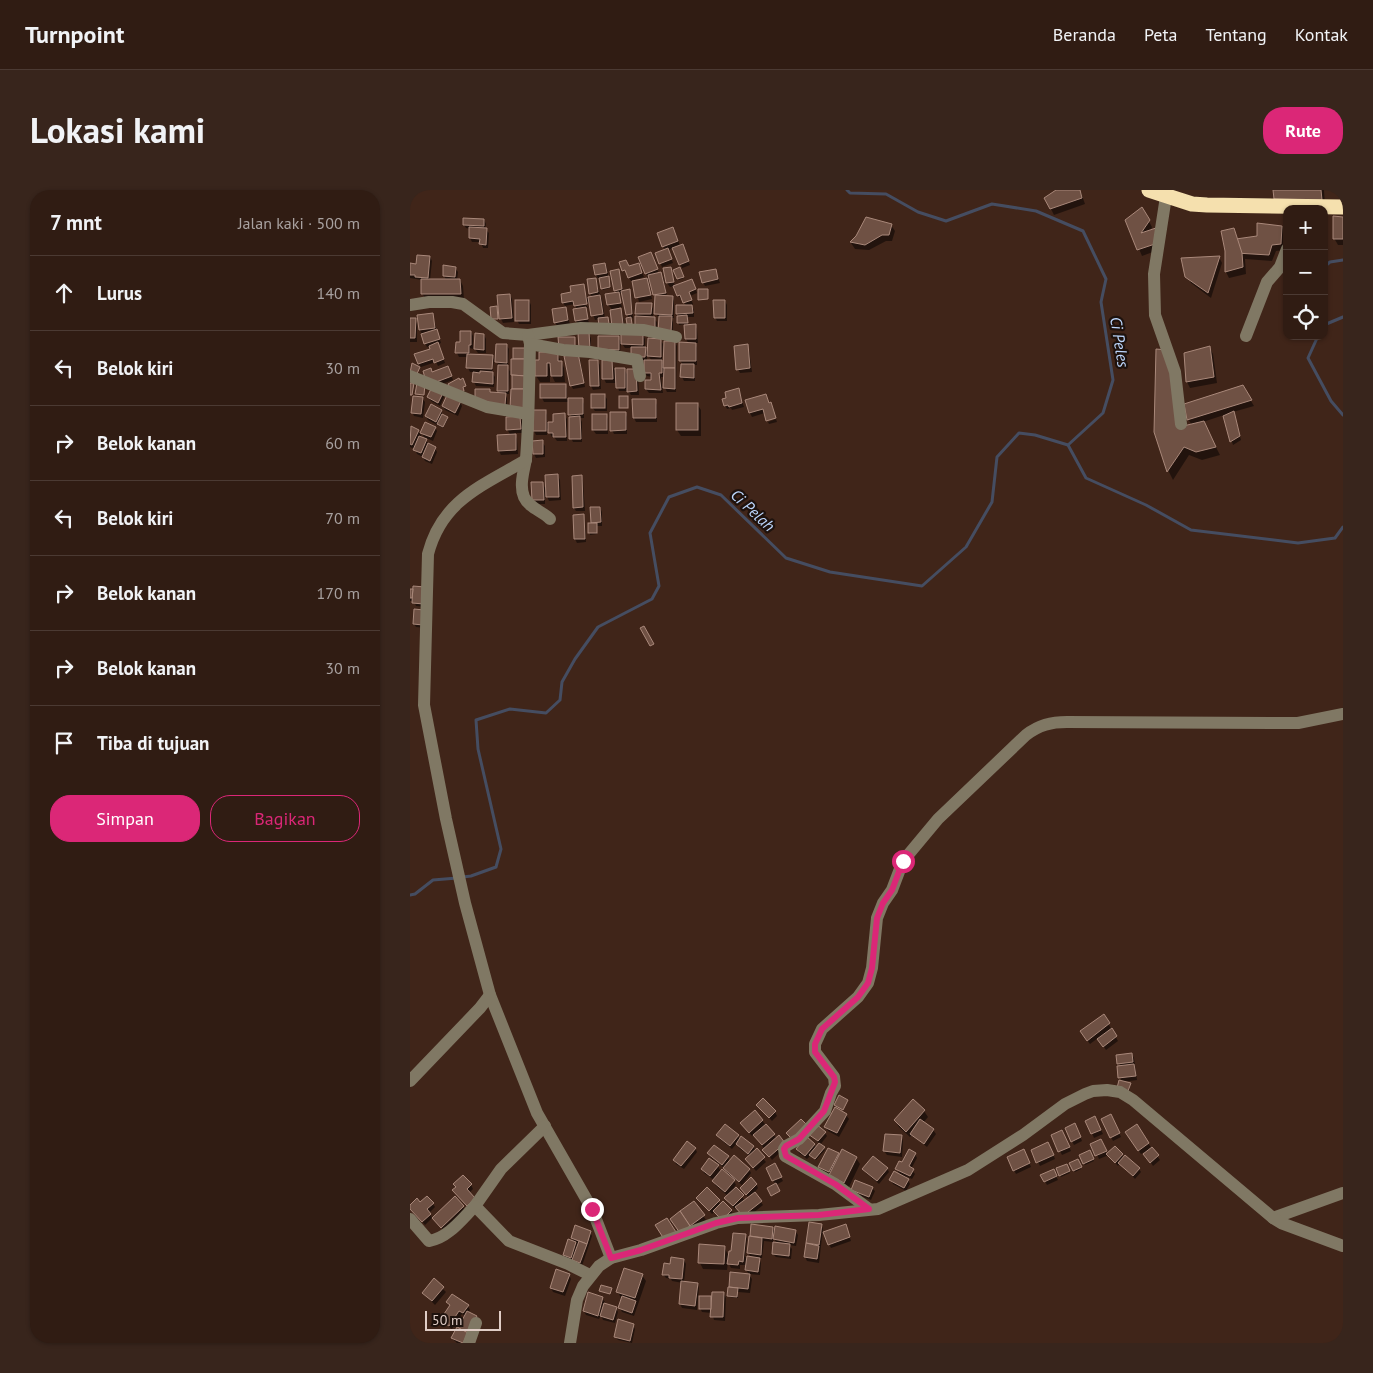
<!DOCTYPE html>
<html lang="id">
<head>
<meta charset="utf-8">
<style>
  body { margin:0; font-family:"PT Sans",sans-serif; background:#38251c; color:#f1f3f6 }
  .controls { position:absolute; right:15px; top:15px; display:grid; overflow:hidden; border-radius:10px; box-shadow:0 1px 4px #0004 }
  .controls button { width:45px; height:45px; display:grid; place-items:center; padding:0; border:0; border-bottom:1px solid #4b3a33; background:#301c13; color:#f1f3f6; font:25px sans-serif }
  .scale { position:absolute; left:15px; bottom:12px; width:76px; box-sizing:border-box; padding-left:5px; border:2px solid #e0cdc6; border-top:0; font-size:14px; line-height:18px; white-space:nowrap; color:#e0cdc6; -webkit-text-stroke:4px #1e120d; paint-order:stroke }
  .stop { position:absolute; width:15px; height:15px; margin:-11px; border:4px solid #db2777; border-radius:50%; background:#fff }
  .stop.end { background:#db2777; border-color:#fff; box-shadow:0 1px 5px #0008 }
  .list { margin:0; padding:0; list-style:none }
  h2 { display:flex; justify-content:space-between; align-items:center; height:65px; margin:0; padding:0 20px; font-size:21px }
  h2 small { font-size:16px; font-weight:400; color:#a8a1a0 }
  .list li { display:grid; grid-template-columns:32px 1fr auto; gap:15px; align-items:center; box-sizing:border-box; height:75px; padding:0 20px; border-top:1px solid #4b3a33 }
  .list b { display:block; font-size:19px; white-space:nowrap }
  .list em { font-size:16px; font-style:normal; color:#a8a1a0 }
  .actions { display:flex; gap:10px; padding:15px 20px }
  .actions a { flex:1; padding:11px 0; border:1px solid #db2777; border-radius:20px; text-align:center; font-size:18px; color:#db2777 }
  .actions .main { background:#db2777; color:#fff }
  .icon { flex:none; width:28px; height:28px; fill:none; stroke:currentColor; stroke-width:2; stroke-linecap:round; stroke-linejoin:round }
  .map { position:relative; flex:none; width:933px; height:1153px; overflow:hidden; border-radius:20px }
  header { display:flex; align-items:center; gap:30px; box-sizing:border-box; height:70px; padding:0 25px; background:#301c13; border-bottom:1px solid #4b3a33 }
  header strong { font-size:24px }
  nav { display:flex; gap:28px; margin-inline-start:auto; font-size:18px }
  .intro { display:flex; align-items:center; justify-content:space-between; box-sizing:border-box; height:120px; padding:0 30px }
  h1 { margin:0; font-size:35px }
  .button { padding:12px 22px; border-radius:20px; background:#db2777; color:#fff; font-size:18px; font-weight:700 }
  main { display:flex; gap:30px; padding:0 30px }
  aside { flex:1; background:#301c13; border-radius:20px; box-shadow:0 1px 4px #0004 }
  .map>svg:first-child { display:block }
</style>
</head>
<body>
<header>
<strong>Turnpoint</strong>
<nav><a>Beranda</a><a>Peta</a><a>Tentang</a><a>Kontak</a></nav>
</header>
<div class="intro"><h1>Lokasi kami</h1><a class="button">Rute</a></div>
<main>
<aside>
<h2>7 mnt<small>Jalan kaki · 500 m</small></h2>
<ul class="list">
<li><svg class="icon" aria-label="ahead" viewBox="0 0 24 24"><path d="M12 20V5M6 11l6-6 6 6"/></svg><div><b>Lurus</b></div><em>140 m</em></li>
<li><svg class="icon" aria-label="left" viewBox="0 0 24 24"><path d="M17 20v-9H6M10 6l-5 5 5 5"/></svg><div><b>Belok kiri</b></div><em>30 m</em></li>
<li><svg class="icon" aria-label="right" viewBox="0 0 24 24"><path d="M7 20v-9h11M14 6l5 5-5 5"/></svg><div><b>Belok kanan</b></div><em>60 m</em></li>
<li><svg class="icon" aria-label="left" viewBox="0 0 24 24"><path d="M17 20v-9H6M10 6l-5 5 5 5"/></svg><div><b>Belok kiri</b></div><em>70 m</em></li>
<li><svg class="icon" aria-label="right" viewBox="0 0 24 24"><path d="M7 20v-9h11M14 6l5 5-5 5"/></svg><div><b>Belok kanan</b></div><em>170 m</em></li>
<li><svg class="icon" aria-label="right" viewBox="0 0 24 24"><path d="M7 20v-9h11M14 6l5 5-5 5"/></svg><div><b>Belok kanan</b></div><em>30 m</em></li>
<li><svg class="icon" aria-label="arrive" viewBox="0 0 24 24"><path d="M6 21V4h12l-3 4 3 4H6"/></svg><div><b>Tiba di tujuan</b></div></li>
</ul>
<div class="actions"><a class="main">Simpan</a><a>Bagikan</a></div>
</aside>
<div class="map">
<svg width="933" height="1153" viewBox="0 0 933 1153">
  <rect width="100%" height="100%" fill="#402519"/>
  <g fill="#0007" fill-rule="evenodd">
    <polygon points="649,0 670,0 675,14 644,25 641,19"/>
    <polygon points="864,0 914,0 915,16"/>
    <polygon points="732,19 742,37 740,41 751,59 732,66 717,30"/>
    <polygon points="924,27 933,28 933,55 928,55 924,48"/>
    <polygon points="74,30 76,34 75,39 79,43 78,58 73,58 71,52 62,52 60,48 60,39 56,38 54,35"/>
    <polygon points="481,35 485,41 482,51 476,51 459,60 445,59 441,53 447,46"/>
    <polygon points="872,37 875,43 874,60 866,61 862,71 835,69 836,84 819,88 816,82 817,61 824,39 828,50 848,47"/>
    <polygon points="265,42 270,56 274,59 280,75 270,79 274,88 269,90 265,80 272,78 264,58 258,60 263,73 252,77 246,63 255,60 248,44"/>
    <polygon points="241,63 249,84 253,87 257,107 262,107 264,111 264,128 261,128 263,132 263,146 246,124 246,109 240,86 238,87 236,83"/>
    <polygon points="20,67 22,71 20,90 36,90 34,85 45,78 48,82 47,90 50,90 53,96 54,110 16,110 12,103 12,90 0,88 0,75 7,75"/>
    <polygon points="809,67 812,73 801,108 781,93 777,86"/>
    <polygon points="211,73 219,78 230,78 234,87 221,91"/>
    <polygon points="195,74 197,78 200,98 193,100 190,88 188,88 186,85"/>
    <polygon points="260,78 265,97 284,94 287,103 280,106 283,114 281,115 284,120 284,127 278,127 278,136 285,135 287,139 288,153 285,153 287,158 287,175 283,175 285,179 285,191 274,191 272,187 273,175 270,170 279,154 276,149 275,134 269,135 268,124 276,116 273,109 271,109 268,105 265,96 260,97 257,93 255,79"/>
    <polygon points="305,80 310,93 295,96 293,92"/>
    <polygon points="208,81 213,101 219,100 221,104 223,128 219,129 212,103 208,104 212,117 209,117 212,123 215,138 204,135 201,118 198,115 207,103 205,100"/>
    <polygon points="185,89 192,110 195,128 185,130 181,118 175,108 173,109 178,118 175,118 179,133 169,135 166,131 165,120 167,120 165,114 155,116 153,112 173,95 177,108 182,107 180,103"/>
    <polygon points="237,90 242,109 229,112 224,92"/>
    <polygon points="100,105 102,109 104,132 93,133 91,129"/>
    <polygon points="119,111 121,115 121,134 109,134 107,130"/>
    <polygon points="315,111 317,115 317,131 307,131 305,127"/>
    <polygon points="241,115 243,119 243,128 247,132 247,142 229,128 226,124"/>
    <polygon points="155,118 160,134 147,136 145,132"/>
    <polygon points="22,124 31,153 28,154 35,173 28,176 26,172 11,177 9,174 22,160 20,156 17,157 15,153 10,140"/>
    <polygon points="0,130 5,130 7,134 7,152 0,152"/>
    <polygon points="61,142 63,146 63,159 60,158 60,166 82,166 84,170 82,183 85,187 84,197 66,196 64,192 64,182 60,182 58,178 58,167 49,167 47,163 51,153"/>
    <polygon points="178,144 181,148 181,162 172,162"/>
    <polygon points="74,145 76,149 76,163 68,163 65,159"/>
    <path d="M233,145L235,149V158L238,165L250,150L253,154L252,170H250L255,178L265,152L267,156L266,202H257L255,198V187H251L253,203H239L236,199L237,191H242V187L237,186L235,183L236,171L225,170L222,158H215L212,154ZM237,164L242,171H237Z"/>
    <polygon points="208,148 211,152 210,163 192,163"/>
    <polygon points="97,156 99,159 98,178 103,187 100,181 99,204 95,204 97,208 97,219 81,204 90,204 88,200 89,176 87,172"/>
    <polygon points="337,156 339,160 342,182 330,183 328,179"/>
    <polygon points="799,157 803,164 807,193 780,198 777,192 775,164"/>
    <polygon points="147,163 154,178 155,192 145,192 140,182 140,192 130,192 126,186 126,171"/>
    <polygon points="168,165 170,169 175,197 163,199 161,195"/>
    <polygon points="188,171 190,175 191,199 183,200 181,196"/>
    <polygon points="202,171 204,180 214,179 218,186 228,184 229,205 221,205 218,201 209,201 207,193 196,193 194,189"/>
    <polygon points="40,182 43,190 24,197 23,184"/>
    <polygon points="155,195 157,199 157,210 172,210 174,214 174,228 170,228 172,232 172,252 163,252 161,248 162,228 160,224 160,212 134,212 132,208"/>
    <polygon points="832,196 844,216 823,222 831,250 823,255 814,225 793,232 810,265 792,270 779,265 763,290 759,282 745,241 782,235 778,229"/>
    <polygon points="328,200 334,217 322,220 321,218 317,219 315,215 318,209"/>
    <polygon points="32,204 34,207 30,216 21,211 18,207"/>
    <polygon points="194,205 197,209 197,221 185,221 182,217"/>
    <polygon points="356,205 359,214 361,214 363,218 366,227 355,223 342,227 340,223"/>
    <polygon points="12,208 15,212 13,228 4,226 2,222"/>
    <polygon points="245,211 247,215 247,232 226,232 224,228"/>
    <polygon points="50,212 52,216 48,226 35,220 33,216"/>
    <polygon points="287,214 291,220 291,246 271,246 267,240"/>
    <polygon points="31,221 33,226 38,229 33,238 18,230 16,226"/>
    <polygon points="124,221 135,221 137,225 137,233 145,234 154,225 157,229 157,251 147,251 144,247 142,247 137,238 137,245 126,245 124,241"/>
    <polygon points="215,223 217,227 217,244 204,244 202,240"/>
    <polygon points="183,225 196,225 198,229 198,244 186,244 183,240"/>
    <polygon points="110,227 112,231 113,243 104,243 107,249 108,264 91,265 89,261 101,246 97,239"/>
    <polygon points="366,229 367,232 359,234 358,232"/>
    <polygon points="25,237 27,241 23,251 14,247 12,243"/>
    <polygon points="0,238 8,241 11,245 10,247 25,258 27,262 22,274 15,271 13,267 7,264 5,259 0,257"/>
    <polygon points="132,252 135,256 135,267 126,268 124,264"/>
    <polygon points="148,286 150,290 151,310 139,311 135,302 135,314 125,314 123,310 132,293 137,301"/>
    <polygon points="171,287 173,290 175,321 166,321 164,318"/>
    <polygon points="190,318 192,322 192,336 187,336 187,344 180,345 179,334 183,334 182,332"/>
    <polygon points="173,326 175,329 176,352 167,353 165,349"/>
    <polygon points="0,400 4,401 16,417 6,416 4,411 0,411"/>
    <polygon points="5,420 15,438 6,437 4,434"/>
    <polygon points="694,826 708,851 696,860 688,848 680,854 674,846"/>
    <polygon points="722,864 724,868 727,890 711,892 720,895 719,902 708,898 711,890 708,877 711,877 709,873"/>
    <polygon points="503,911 514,921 518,927 513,933 523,940 526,944 517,957 502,945 500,947 489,937 485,930"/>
    <polygon points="350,919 365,922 367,926 362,931"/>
    <polygon points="345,922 367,949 376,957 362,970 344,944 342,946 334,937"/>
    <polygon points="436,925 439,929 429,947 418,941 416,937"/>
    <polygon points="703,929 711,947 703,951 701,947"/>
    <polygon points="677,931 687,932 693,944 684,948"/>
    <polygon points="726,936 750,970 743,976 734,962 731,964 719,946"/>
    <polygon points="667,939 672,951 664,955 662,951"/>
    <polygon points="415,943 417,946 410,955 415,960 406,970 401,965 397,969 389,963 387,959 404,954 406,958 410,954 400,944"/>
    <polygon points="308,945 328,946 330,950 332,948 343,957 356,972 346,981 339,973 340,966 329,958 327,953 322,959 310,949"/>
    <polygon points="654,945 661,961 652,965 642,946"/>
    <polygon points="491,947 493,951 492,967 477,965 474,961"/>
    <polygon points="682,954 693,954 697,965 705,957 714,968 729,979 731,982 725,989 710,973 708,976 699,965 689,969"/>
    <polygon points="640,957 645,969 630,976 628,972"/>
    <polygon points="285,958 287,962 274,979 266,974 264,970"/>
    <polygon points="679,962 684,971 675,975 670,966"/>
    <polygon points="298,963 318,967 320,972 339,979 341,983 332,995 318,984 314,978 301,967"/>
    <polygon points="428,964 430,967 446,968 450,974 438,999 412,981 410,977"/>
    <polygon points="505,964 507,968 501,979 505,984 502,989 496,986 500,994 496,1001 483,994 481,990 491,987 487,979"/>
    <polygon points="616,965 621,977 606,984 604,980"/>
    <polygon points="667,971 671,979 665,982 661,974"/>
    <polygon points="364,975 373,991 366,995 357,979"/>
    <polygon points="656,975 660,983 651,987 647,979"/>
    <polygon points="308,976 311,982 324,991 326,995 324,997 335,1011 339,1008 331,998 346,994 348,998 344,1003 353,1015 336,1029 327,1018 325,1019 318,1012 316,1008 318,1006 305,995 304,990 294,983 292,979"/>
    <polygon points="477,978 479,982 469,994 456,983 454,979"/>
    <polygon points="645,984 648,990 637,995 632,986"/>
    <polygon points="61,995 63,999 59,1003 47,997"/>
    <polygon points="462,998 465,1001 461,1010 445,1004 443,1000"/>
    <polygon points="297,999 311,1015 321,1021 323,1024 315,1033 305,1021 302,1024 288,1008"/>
    <polygon points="284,1012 296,1030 273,1046"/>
    <polygon points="10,1014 23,1014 25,1017 19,1023 22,1028 15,1035 0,1018 0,1017"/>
    <polygon points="53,1017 55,1021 34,1041 23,1028"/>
    <polygon points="400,1033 411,1035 413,1039 409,1073 397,1071 395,1067"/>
    <polygon points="342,1036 362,1038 366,1044 385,1041 388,1045 386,1056 379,1055 382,1059 381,1069 366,1067 363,1064 367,1054 364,1048 363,1052 354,1051 352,1068 348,1068 351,1073 350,1085 339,1084 336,1080 337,1075 330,1075 330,1079 321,1078 318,1072 317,1080 293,1079 290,1073 314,1057 319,1066 335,1045 337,1049 335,1067 341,1068 338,1062"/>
    <polygon points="437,1039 441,1051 421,1058 419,1054"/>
    <polygon points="180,1042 182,1046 172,1076 157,1069 154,1065 165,1053 162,1048"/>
    <polygon points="274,1070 276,1074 274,1092 287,1094 289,1098 287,1120 272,1118 270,1114 273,1093 262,1091 261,1089 256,1088 253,1084"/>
    <polygon points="321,1083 339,1085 342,1089 340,1103 328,1102 328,1108 319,1107"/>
    <polygon points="159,1085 161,1089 155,1106 143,1102 141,1098"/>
    <polygon points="232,1085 236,1091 224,1126 212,1122 210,1118 211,1108 208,1102"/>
    <polygon points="24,1090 36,1102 25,1115 13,1103"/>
    <polygon points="314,1104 316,1108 315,1131 304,1130 302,1123 292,1122 290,1118 290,1107 303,1108"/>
    <polygon points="192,1108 195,1112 194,1114 206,1118 208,1122 205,1133 193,1130 191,1125 189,1129 176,1125 174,1121"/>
    <polygon points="38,1112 58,1116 60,1120 58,1123 57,1153 47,1153 42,1148 55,1126 52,1124 42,1139 34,1133 32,1130 41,1117"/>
    <polygon points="223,1135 225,1139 222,1153 208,1150 205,1146"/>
  </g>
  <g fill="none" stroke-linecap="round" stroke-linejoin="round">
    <g stroke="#454d61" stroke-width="3">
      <polyline points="437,0 440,3 476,4 508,22 536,31 582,14 626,21 673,41 696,89 691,112 703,190 693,223 658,255 676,288 736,315 781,340 888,353 925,348 933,337"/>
      <polyline points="914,77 920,72 933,70"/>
      <polyline points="914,135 933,127"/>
      <polyline points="908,146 898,168 921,211 933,225"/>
      <polyline points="53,687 61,686 86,677 91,659 68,559 66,530 100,519 136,523 150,510 152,492 165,469 188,437 242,409 249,396 240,343 259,307 287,297 311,305 376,368 420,382 512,396 556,357 582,312 587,267 609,243 625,245 658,255"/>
      <polyline points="0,705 5,704 23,690 47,688"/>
    </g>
  </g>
  <g fill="#6f5144" stroke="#a9887a">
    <polygon points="646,0 670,0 672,8 640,19 634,8"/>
    <polygon points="863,0 911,0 912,10 864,9"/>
    <polygon points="732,17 740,30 731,43 746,38 748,53 727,60 715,30"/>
    <polygon points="923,26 933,27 933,49 923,49"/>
    <polygon points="456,27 482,34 479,45 472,45 455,55 440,52 446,46"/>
    <polygon points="53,28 74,29 74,36 53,35"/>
    <polygon points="847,33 872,36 871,54 862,55 859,65 826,63 826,49 847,46"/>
    <polygon points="59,37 77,38 76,55 69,54 70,49 59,48"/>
    <polygon points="263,37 268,51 252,57 247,43"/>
    <polygon points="824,38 832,63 833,77 815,82 815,61 811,41"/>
    <polygon points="273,54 279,71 269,75 262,58"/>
    <polygon points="258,58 262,69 249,74 245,63"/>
    <polygon points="241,62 248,79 235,84 228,67"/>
    <polygon points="7,65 20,66 18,88 5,87 5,85 0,85 0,73 6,74"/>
    <polygon points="810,66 798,103 775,87 771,68"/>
    <polygon points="216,70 219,76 229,73 232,83 218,88 215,80 212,81 209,72"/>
    <polygon points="195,73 197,83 185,85 183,75"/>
    <polygon points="33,75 46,77 45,87 33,86"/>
    <polygon points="261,77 264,92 256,93 253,78"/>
    <polygon points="270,77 274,87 267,89 263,80"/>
    <polygon points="209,79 212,99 204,101 200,81"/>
    <polygon points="306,79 308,89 292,93 289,82"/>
    <polygon points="251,82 256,103 243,105 238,85"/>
    <polygon points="199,86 200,97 191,99 189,88"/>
    <polygon points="186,88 188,102 179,104 177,89"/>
    <polygon points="237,88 241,105 225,108 222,91"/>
    <polygon points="11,89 50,89 51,104 11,104"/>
    <polygon points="282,89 286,99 279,102 282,110 273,113 270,105 267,106 263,96"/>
    <polygon points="174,94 177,114 164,116 163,111 152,113 151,104 161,102 160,96"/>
    <polygon points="220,99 222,124 216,125 211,101"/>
    <polygon points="288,99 298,99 298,109 288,110"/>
    <polygon points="209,102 211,113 197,115 195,104"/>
    <polygon points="100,104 102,128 89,129 87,105"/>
    <polygon points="190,105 193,124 181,126 178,107"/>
    <polygon points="245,105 263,106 262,125 244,124"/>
    <rect x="105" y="110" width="14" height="21"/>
    <polygon points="303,110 315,110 315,128 304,128"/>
    <polygon points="226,113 242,113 241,124 225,124"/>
    <polygon points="266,115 282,115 283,123 266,124"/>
    <polygon points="87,116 88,129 81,129 80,117"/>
    <polygon points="156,117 158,130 144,133 142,119"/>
    <polygon points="176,117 178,129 165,131 163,119"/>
    <polygon points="211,118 213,134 202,136 200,120"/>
    <polygon points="23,123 25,138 9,140 7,125"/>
    <polygon points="277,125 278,133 267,133 267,126"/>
    <polygon points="225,126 245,127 245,138 225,138"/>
    <polygon points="249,126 262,126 261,142 248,142"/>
    <polygon points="198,127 199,134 189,136 188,128"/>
    <polygon points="221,127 222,134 217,134 216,128"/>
    <polygon points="0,128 6,128 5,148 0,148"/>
    <polygon points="286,134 286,149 275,149 274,135"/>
    <polygon points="27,139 30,149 14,154 11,144"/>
    <polygon points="50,141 61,141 61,155 59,155 59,163 45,163 46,152 50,152"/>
    <polygon points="179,142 180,159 169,159 168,143"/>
    <polygon points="65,143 74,144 74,160 64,159"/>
    <polygon points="211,144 233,144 233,155 211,154"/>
    <polygon points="188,146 209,146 209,160 188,159"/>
    <polygon points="148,147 165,147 165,158 149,159"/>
    <polygon points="238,148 251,149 251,167 237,166"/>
    <polygon points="254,151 265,151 265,178 253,178"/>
    <polygon points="28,152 34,169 24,173 23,169 8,174 4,164 20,159 19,156"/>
    <polygon points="269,152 286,153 286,171 269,171"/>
    <polygon points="86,154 97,154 97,173 85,172"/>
    <polygon points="338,154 340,178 326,180 324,156"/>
    <polygon points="800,156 804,187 776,192 774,163"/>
    <polygon points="221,157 236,157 235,167 221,167"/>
    <rect x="103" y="158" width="14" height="11"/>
    <polygon points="746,159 757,160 769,237 794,231 806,257 786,262 774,257 757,282 744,242"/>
    <polygon points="129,162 148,162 148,171 152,171 152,186 141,186 140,173 137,173 137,186 125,186 125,170 129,170"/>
    <polygon points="168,163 174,193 160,196 154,166"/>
    <polygon points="57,164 83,165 82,179 56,178"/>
    <polygon points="101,169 117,169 116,186 101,185"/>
    <polygon points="179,170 188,170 189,196 180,196"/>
    <polygon points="192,170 202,170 203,189 192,189"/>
    <polygon points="234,170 252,170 252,183 249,183 251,200 235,199 235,190 241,190 241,183 234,183"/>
    <polygon points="2,173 10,177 6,186 0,183"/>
    <polygon points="271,174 284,174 284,188 270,187"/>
    <polygon points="88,175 98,175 98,201 87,201"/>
    <polygon points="38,176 42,186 21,194 15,188 13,181 21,178 22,182"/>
    <polygon points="205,178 215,178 215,198 206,198"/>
    <polygon points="254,178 265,178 265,199 253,198"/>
    <polygon points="217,179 226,179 227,201 217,202"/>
    <polygon points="70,181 83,182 83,194 62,192 63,182 70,183"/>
    <polygon points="102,185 116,186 116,199 102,199"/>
    <polygon points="49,188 50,190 53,188 56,196 53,197 54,201 48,203 41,201 38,194"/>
    <polygon points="0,193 4,193 2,205 0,205"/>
    <polygon points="7,193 15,194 14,205 5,204"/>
    <rect x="130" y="194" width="26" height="14"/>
    <polygon points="833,195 842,210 777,230 774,214"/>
    <polygon points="22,197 33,203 28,213 17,207"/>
    <polygon points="329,198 332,213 319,217 318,215 314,216 312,209 316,208 315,202"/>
    <polygon points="65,199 80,199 80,202 96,203 95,215 75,214 65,210"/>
    <polygon points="101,199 116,199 115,219 100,218"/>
    <rect x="181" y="204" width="14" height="14"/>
    <polygon points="356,204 359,213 361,212 366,228 356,231 353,219 339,223 335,210"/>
    <polygon points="37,205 51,211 45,223 32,216"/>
    <polygon points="3,206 13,207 11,224 1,223"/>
    <rect x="209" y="206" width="9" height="12"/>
    <polygon points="158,208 173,208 173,224 158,225"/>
    <polygon points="222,209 246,209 246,228 223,228"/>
    <rect x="266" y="213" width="22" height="27"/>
    <polygon points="21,214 32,220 26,232 15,226"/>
    <rect x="123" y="220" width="13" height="21"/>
    <polygon points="824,221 830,246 820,252 813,226"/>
    <polygon points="200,222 216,222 216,240 200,241"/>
    <polygon points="155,223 156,247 143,247 143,243 138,243 138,232 143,232 143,224"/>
    <polygon points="32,224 38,227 33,237 27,234"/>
    <rect x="182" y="224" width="15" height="16"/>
    <polygon points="110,226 111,239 96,240 96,227"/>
    <polygon points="170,226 171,249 159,249 159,227"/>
    <polygon points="15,232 26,237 21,247 10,243"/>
    <polygon points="1,236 9,240 2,255 0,254"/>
    <polygon points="106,244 106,260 88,261 87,245"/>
    <polygon points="9,246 17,249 11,263 3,260"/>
    <polygon points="133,250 133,264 123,264 122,251"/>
    <polygon points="18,253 26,257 20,271 12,267"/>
    <polygon points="148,284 149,307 136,307 135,285"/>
    <polygon points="172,285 173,317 163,318 162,286"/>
    <polygon points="121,292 133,292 134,310 122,310"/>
    <polygon points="180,317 190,317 191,332 181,333"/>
    <polygon points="174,324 175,349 164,349 163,325"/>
    <rect x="178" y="333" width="9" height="10"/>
    <polygon points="3,396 15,397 14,414 2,413"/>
    <polygon points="0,399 3,399 2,408 0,408"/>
    <polygon points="4,419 14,420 13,435 3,434"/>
    <polygon points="234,436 244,454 240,456 230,438"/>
    <polygon points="694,824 700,833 677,851 670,841"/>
    <polygon points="702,838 707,846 693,857 687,849"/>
    <polygon points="722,863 723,872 707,874 706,865"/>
    <polygon points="724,874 726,886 708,888 707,876"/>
    <polygon points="709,890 721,893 718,901 707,898"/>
    <polygon points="429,905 438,910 433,920 424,915"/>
    <polygon points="353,908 366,921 359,928 346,915"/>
    <polygon points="503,909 515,920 496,942 484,930"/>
    <polygon points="425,917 437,924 427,943 414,937"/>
    <polygon points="345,920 353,930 339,943 330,933"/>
    <polygon points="701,924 710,943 700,948 691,929"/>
    <polygon points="685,926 691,940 681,944 675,931"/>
    <polygon points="391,929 398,936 383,950 376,943"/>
    <polygon points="510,929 524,939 514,954 500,944"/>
    <polygon points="665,933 671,947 661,952 655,938"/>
    <polygon points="315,934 329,945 320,956 306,945"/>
    <polygon points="356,934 365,944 352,955 343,945"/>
    <polygon points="406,934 416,942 408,951 398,944"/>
    <polygon points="727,934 739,953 728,961 715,942"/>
    <polygon points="652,940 660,957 648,962 641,945"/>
    <polygon points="475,944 492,945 490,963 473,961"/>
    <polygon points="369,945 375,953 359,967 352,960"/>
    <polygon points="331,946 344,956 338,964 326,954"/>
    <polygon points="396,946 405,954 395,966 386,959"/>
    <polygon points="691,949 697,961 685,966 680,954"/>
    <polygon points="277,951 286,958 271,976 263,970"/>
    <polygon points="638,952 644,965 626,973 621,960"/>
    <polygon points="409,953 415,957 405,969 399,965"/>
    <polygon points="304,955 319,966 312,975 297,963"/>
    <polygon points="705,956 713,964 705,973 696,964"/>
    <polygon points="742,957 749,965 740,973 733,964"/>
    <polygon points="347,958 355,967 343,978 335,969"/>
    <polygon points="418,958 429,963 419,982 408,977"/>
    <polygon points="432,959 447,967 434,993 419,985"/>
    <polygon points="499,959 506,963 499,976 504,979 500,986 485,979 489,971 492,972"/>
    <polygon points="614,959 620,973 603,981 597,967"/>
    <polygon points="680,960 684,969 673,974 669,965"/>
    <polygon points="324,965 340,979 329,992 313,978"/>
    <polygon points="715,965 730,978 723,986 708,973"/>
    <polygon points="463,966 478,978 467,991 452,979"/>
    <polygon points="299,968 309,975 300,986 291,979"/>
    <polygon points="668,969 672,977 663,981 659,973"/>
    <polygon points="365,973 372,987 362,991 356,978"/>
    <polygon points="657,974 660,981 649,986 646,978"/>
    <polygon points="312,979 325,990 315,1002 302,991"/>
    <polygon points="644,979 647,986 634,992 630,985"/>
    <polygon points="484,981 499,989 494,998 479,990"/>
    <polygon points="53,985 62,994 57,999 65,1008 57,1016 42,1000 46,997 43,994"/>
    <polygon points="341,987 347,994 336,1005 330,998"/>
    <polygon points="445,990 463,997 459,1007 441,1000"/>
    <polygon points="366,993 370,1001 361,1006 357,998"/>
    <polygon points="297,997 310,1010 299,1021 286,1008"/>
    <polygon points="326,997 334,1005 323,1016 314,1008"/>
    <polygon points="345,1002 352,1011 333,1026 325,1017"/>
    <polygon points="17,1006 24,1013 17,1019 21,1024 12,1032 0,1019 0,1015 7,1008 10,1012"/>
    <polygon points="45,1006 54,1016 31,1038 22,1028"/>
    <polygon points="284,1011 295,1025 280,1036 270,1021"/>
    <polygon points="313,1011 322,1020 312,1030 303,1021"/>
    <polygon points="270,1021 280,1036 270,1043 260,1029"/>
    <polygon points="257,1028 266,1042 254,1049 245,1035"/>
    <polygon points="399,1032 412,1034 409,1055 396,1053"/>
    <polygon points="341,1034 363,1037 362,1049 340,1046"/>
    <polygon points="436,1034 440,1047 418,1055 413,1042"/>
    <polygon points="165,1035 181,1041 177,1054 161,1048"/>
    <polygon points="365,1036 386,1040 384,1053 363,1049"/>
    <polygon points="323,1043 336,1044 333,1072 329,1071 328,1075 317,1074 319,1061 321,1061"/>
    <polygon points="339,1046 352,1048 351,1065 337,1063"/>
    <polygon points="158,1049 166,1052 161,1068 153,1065"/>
    <polygon points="169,1051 177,1054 170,1073 162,1070"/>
    <polygon points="363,1052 380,1054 379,1066 362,1064"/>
    <polygon points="396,1053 409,1056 407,1069 394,1067"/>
    <polygon points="289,1054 315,1056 314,1074 288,1073"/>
    <polygon points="337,1066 350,1068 348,1082 335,1080"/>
    <polygon points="261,1067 274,1069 272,1089 259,1088 259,1085 252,1085 254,1073 260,1074"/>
    <polygon points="214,1078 233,1084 225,1108 206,1102"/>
    <polygon points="146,1079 160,1084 153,1102 140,1098"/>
    <polygon points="320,1082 340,1084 338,1099 319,1097"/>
    <polygon points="24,1088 34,1097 22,1111 12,1103"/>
    <polygon points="271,1091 288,1093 285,1116 269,1114"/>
    <polygon points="191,1095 202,1098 200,1104 189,1101"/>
    <polygon points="318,1097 328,1098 327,1107 317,1106"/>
    <polygon points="178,1102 193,1107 188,1126 173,1121"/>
    <polygon points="302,1102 314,1102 313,1127 300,1127"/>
    <polygon points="42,1104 59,1115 53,1123 49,1121 39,1136 30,1130 40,1115 36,1112"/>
    <polygon points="212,1106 226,1111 222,1123 208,1118"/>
    <rect x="289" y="1106" width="12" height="13"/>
    <polygon points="194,1113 207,1117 203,1130 190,1126"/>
    <polygon points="57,1121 67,1126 58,1143 48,1138"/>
    <polygon points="208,1129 224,1134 220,1151 204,1147"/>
    <polygon points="47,1137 58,1143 53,1153 41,1148"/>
  </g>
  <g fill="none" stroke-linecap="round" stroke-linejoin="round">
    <g stroke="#807864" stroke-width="12">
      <polyline points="757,0 744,84 745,125 765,182 771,234"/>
      <polyline points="0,115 19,112 42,112 53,114 93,143 118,145 171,138 234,140 266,147"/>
      <path d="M118,145L120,154C119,192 119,231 116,269C114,281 109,295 114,307C119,318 132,321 140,329"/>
      <polyline points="836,146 857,92 870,77 877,59"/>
      <polyline points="120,154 153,160 180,162 227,170 230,186"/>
      <polyline points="0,186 77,217 118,224"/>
      <path d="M116,270C72,296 32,310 18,364L14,515L36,629L55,713L80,805L127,923L182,1019L201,1068"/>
      <polyline points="0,891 70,818 80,805"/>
      <polyline points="135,936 91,979 65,1016 99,1051 158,1074 180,1085"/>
      <path d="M459,1019L425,994L375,966L374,959L376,956L389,949L415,921L421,903L425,896L424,887L405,862V854L412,839L448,807L458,793L462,778L467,728L473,713L482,700L493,671L528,629L616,545C629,535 641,532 657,532L888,533L933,524"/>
      <polyline points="863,1028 933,1003"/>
      <path d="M0,1029L19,1051C38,1048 52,1029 65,1016"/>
      <polyline points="59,1153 66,1133"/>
      <polyline points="160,1153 167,1110 173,1096 189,1076 201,1068 231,1060 306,1033 328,1028 409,1025 468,1019 558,980 613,945 655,914 675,904 683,901 697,900 710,902 723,910 863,1028 871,1033 933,1056"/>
    </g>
    <polyline stroke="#f5e0ae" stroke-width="15" points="739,0 782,14 797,15 933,17"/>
  </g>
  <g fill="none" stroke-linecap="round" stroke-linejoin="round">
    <polyline stroke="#db2777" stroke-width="6" points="182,1019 201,1068 231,1060 306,1033 328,1028 409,1025 459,1019 425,994 376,966 374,959 376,956 389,949 414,921 425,892 424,887 405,862 405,854 412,839 448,807 458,793 462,778 467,728 473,713 482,700 493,671"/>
  </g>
  <g text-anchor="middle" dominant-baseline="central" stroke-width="4.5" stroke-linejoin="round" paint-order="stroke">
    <g font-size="16" font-style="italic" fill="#bdd7fd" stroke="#1e120d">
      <text transform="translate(710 152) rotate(81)">Ci Peles</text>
      <text transform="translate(343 320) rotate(43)">Ci Pelah</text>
    </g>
  </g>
</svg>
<div class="controls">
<button>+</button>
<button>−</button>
<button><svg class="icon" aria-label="locate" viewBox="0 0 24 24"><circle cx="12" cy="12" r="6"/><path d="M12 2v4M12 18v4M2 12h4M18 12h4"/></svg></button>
</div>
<div class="scale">50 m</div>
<div class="stop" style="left:493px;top:671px"></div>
<div class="stop end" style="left:182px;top:1019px"></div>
</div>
</main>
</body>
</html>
